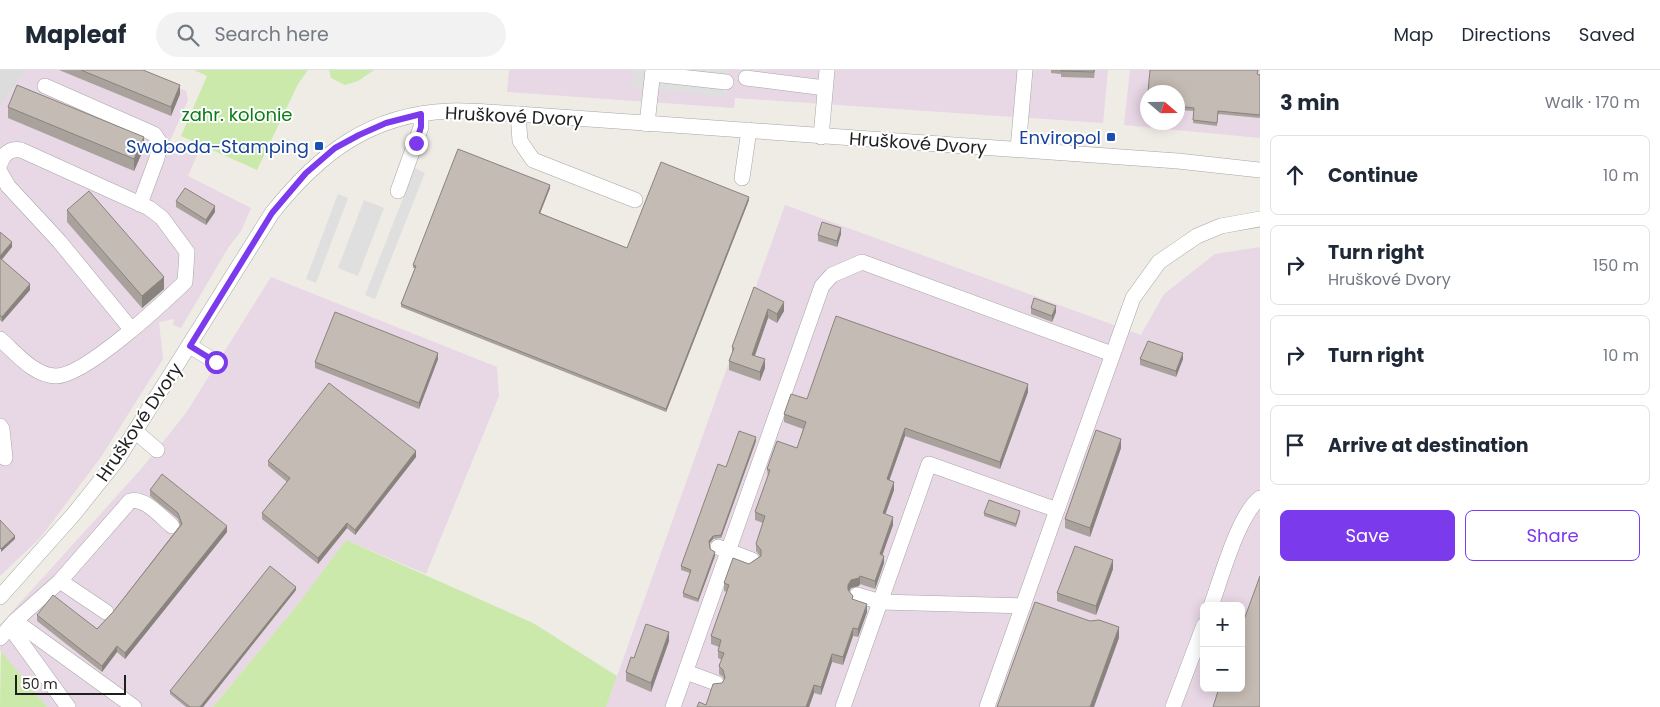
<!DOCTYPE html>
<html lang="en">
<head>
<meta charset="utf-8">
<style>
  body { margin:0; font-family:Poppins,sans-serif; background:#f2f2f3; color:#1f2937 }
  .controls { position:absolute; right:15px; bottom:15px; display:grid; overflow:hidden; border-radius:8px; box-shadow:0 2px 12px #0003 }
  .controls button { width:45px; height:45px; display:grid; place-items:center; padding:0; border:0; border-bottom:1px solid #e0e1e3; background:#fff; color:#1f2937; font:25px sans-serif }
  .compass { position:absolute; left:1140px; top:15px; width:45px; height:45px; border-radius:50%; background:#fff; box-shadow:0 2px 12px #0003; rotate:110deg }
  .scale { position:absolute; left:15px; bottom:12px; width:111px; box-sizing:border-box; padding-left:5px; border:2px solid #1f1f1f; border-top:0; font-size:14px; line-height:18px; white-space:nowrap; color:#1f1f1f; -webkit-text-stroke:4px #fff; paint-order:stroke }
  .stop { position:absolute; width:15px; height:15px; margin:-11px; border:4px solid #7c3aed; border-radius:50%; background:#fff }
  .stop.end { background:#7c3aed; border-color:#fff; box-shadow:0 1px 5px #0008 }
  .list { margin:0; padding:0; list-style:none }
  h2 { display:flex; justify-content:space-between; align-items:center; height:65px; margin:0; padding:0 20px; font-size:21px }
  h2 small { font-size:16px; font-weight:400; color:#747a83 }
  .list li { display:grid; grid-template-columns:32px 1fr auto; gap:15px; align-items:center; box-sizing:border-box; height:80px; margin:0 10px 10px; padding:0 10px; border:1px solid #e0e1e3; border-radius:8px }
  .list b { display:block; font-size:19px; white-space:nowrap }
  .list p { margin:0; font-size:16px; white-space:nowrap; color:#747a83 }
  .list em { font-size:16px; font-style:normal; color:#747a83 }
  .actions { display:flex; gap:10px; padding:15px 20px }
  .actions a { flex:1; padding:11px 0; border:1px solid #7c3aed; border-radius:8px; text-align:center; font-size:18px; color:#7c3aed }
  .actions .main { background:#7c3aed; color:#fff }
  .icon { flex:none; width:28px; height:28px; fill:none; stroke:currentColor; stroke-width:2; stroke-linecap:round; stroke-linejoin:round }
  .map { position:relative; flex:none; width:1260px; height:637px; overflow:hidden }
  header { display:flex; align-items:center; gap:30px; box-sizing:border-box; height:70px; padding:0 25px; background:#fff; border-bottom:1px solid #e0e1e3 }
  header strong { font-size:24px }
  nav { display:flex; gap:28px; margin-inline-start:auto; font-size:18px }
  .search { width:350px; height:45px; background:#f2f2f3; display:flex; align-items:center; gap:12px; box-sizing:border-box; padding:0 18px; border-radius:28px; color:#747a83; font-size:19px }
  main { display:flex }
  aside { flex:1; background:#fff }
  .map>svg:first-child { display:block }
</style>
</head>
<body>
<header>
<strong>Mapleaf</strong>
<div class="search"><svg class="icon" aria-label="search" viewBox="0 0 24 24"><circle cx="10" cy="10" r="6"/><path d="M15 15l6 6"/></svg>Search here</div>
<nav><a>Map</a><a>Directions</a><a>Saved</a></nav>
</header>
<main>
<div class="map">
<svg width="1260" height="637" viewBox="0 0 1260 637">
  <rect width="100%" height="100%" fill="#efece5"/>
  <polygon fill="#dddcdc" points="0,0 26,0 0,37"/>
  <g fill="#e8d7e5" fill-rule="evenodd">
    <polygon points="26,0 137,0 186,21 188,30 170,71 197,85 188,106 251,138 241,161 228,178 181,258 173,255 174,249 159,252 163,289 101,387 41,467 0,506 0,37"/>
    <polygon points="509,0 1108,0 1103,53 735,28 734,38 507,22"/>
    <path d="M1130,0H1260V68L1124,55ZM1148,22H1178V52H1148Z"/>
    <path d="M785,135L1141,265L1164,224L1215,184L1260,177V637H606ZM1204,536H1241V618H1204Z"/>
    <polygon points="271,207 497,297 499,326 426,504 346,470 299,533 213,637 47,637 0,580 0,555 142,398 186,343"/>
  </g>
  <g fill="#cae9ab">
    <polygon points="194,0 308,0 298,14 257,100 181,66 207,6"/>
    <polygon points="329,0 374,0 358,11 345,15 331,8"/>
    <polygon points="346,470 533,553 617,606 606,637 213,637 299,533"/>
    <polygon points="1,581 47,637 0,637"/>
  </g>
  <g fill="#dfdfdf">
    <polygon points="633,0 729,0 727,27 631,17"/>
    <polygon points="415,98 425,103 375,229 365,225"/>
    <polygon points="338,124 348,128 316,213 306,209"/>
    <polygon points="364,130 384,138 358,206 338,198"/>
  </g>
  <g fill="none" stroke-linecap="round" stroke-linejoin="round">
    <g stroke="#a6a6a6" stroke-width="16">
      <g id="minor">
        <polyline points="653,4 726,12"/>
        <polyline points="746,8 825,18"/>
        <polyline points="45,16 154,64 160,73 157,88 140,134"/>
        <polyline points="518,44 520,71 533,90 635,130"/>
        <polyline points="647,54 653,0"/>
        <polyline points="821,67 827,0"/>
        <polyline points="1018,79 1025,0"/>
        <path d="M0,94C3,84 10,78 21,80L149,138L162,148L187,182L185,212C162,234 85,306 56,306C34,306 15,282 0,269"/>
        <polyline points="0,102 8,116 59,171 131,259"/>
        <polyline points="742,108 749,60"/>
        <polyline points="398,121 421,57 421,44"/>
        <polyline points="190,276 216,292"/>
        <polyline points="0,356 2,359 5,388"/>
        <polyline points="135,361 157,380"/>
        <polyline points="718,477 752,490"/>
        <polyline points="60,511 106,542"/>
        <polyline points="857,525 881,532 1023,536"/>
        <path d="M0,527L73,445L117,390L272,143C319,84 370,44 449,41C472,40 495,43 518,44L1178,91L1260,100"/>
        <path d="M1211,536C1221,509 1238,445 1260,428"/>
        <polyline points="15,551 134,637"/>
        <polyline points="10,557 68,637"/>
        <path d="M0,568L15,551L60,511L130,431C145,427 161,447 172,456"/>
        <polyline points="686,602 716,613"/>
        <polyline points="673,637 822,216 832,205 862,192 1112,284"/>
        <polyline points="843,637 929,394 1057,440 1133,228 1159,192 1197,166 1221,156 1260,149"/>
        <polyline points="987,637 1057,440"/>
        <polyline points="1173,637 1204,555"/>
      </g>
    </g>
    <use href="#minor" stroke="#fff" stroke-width="15"/>
  </g>
  <g fill="#a9a19b">
    <polygon points="59,0 143,0 180,24 171,46"/>
    <polygon points="1051,0 1095,0 1094,8 1061,7 1061,4 1051,3"/>
    <polygon points="1257,4 1260,5 1260,48 1218,44 1217,56 1193,53 1194,41 1178,40 1178,22"/>
    <polygon points="8,37 144,78 134,101 8,48"/>
    <polygon points="550,118 540,143 627,178 749,130 666,342 401,237 401,234 415,198 413,198 413,195"/>
    <polygon points="176,131 215,142 206,155 176,137"/>
    <polygon points="67,140 164,219 142,238 67,152"/>
    <polygon points="0,162 12,177 2,190 30,220 2,252 0,250"/>
    <polygon points="841,164 837,177 818,171 818,165"/>
    <polygon points="754,217 784,241 777,253 768,248 755,286 765,298 760,311 729,300 729,291 732,285 732,277"/>
    <polygon points="1031,238 1056,242 1052,252 1031,244"/>
    <polygon points="438,289 419,339 315,298 315,292"/>
    <polygon points="1140,289 1183,289 1176,307 1140,295"/>
    <polygon points="1028,322 1000,399 905,366 889,410 894,420 885,444 893,455 882,485 884,493 875,519 860,514 859,516 851,518 849,521 853,529 867,542 858,567 853,566 843,595 832,592 821,625 814,623 809,637 697,637 706,635 724,610 723,607 719,604 719,596 722,590 718,588 718,581 719,577 711,574 711,566 727,522 724,521 724,513 749,494 760,486 756,481 756,474 763,453 755,450 755,442 768,407 767,399 797,378 803,359 784,352 784,344 807,329"/>
    <polygon points="756,371 721,468 713,469 710,473 710,479 715,486 698,532 683,527 683,523 690,503 681,500 681,496 726,397"/>
    <polygon points="1121,378 1090,467 1065,458 1065,449"/>
    <polygon points="416,387 355,465 347,458 318,494 262,449 262,443 287,412 268,396 268,391"/>
    <polygon points="150,420 227,462 125,589 117,582 102,602 37,551 37,545 97,559 113,542 180,455 178,449 150,426"/>
    <polygon points="984,443 1020,444 1016,457 984,446"/>
    <polygon points="1113,499 1096,545 1057,531 1057,523"/>
    <polygon points="296,520 203,637 186,637 170,624 170,621"/>
    <polygon points="669,571 651,622 626,611 626,602 634,588"/>
  </g>
  <g fill="#89837e">
    <polygon points="180,15 180,24 171,46 171,37"/>
    <polygon points="144,67 144,78 134,101 134,89"/>
    <polygon points="550,115 550,118 539,146 539,143"/>
    <polygon points="749,127 749,130 666,342 666,339"/>
    <polygon points="215,136 215,142 206,155 206,150"/>
    <polygon points="841,158 841,164 837,177 837,171"/>
    <polygon points="12,172 12,177 0,191 0,186"/>
    <polygon points="164,207 164,219 142,238 142,226"/>
    <polygon points="30,214 30,220 2,252 2,247"/>
    <polygon points="784,232 784,241 777,253 777,244"/>
    <polygon points="1056,236 1056,242 1052,252 1052,246"/>
    <polygon points="768,239 768,248 752,293 752,285"/>
    <polygon points="438,283 438,289 419,339 419,333"/>
    <polygon points="1183,283 1183,289 1176,307 1176,301"/>
    <polygon points="765,289 765,298 760,311 760,302"/>
    <polygon points="1028,314 1028,322 1000,399 1000,392"/>
    <polygon points="905,358 905,366 887,417 887,409"/>
    <polygon points="756,367 756,371 721,468 721,465"/>
    <polygon points="1121,369 1121,378 1090,467 1090,458"/>
    <polygon points="416,381 416,387 355,465 355,460"/>
    <polygon points="894,412 894,420 883,451 883,443"/>
    <polygon points="893,447 893,455 880,492 880,484"/>
    <polygon points="347,453 347,458 318,494 318,488"/>
    <polygon points="227,456 227,462 125,589 125,583"/>
    <polygon points="15,466 15,469 1,482 1,479"/>
    <polygon points="713,466 713,469 709,474 709,471"/>
    <polygon points="715,482 715,486 698,532 698,529"/>
    <polygon points="884,486 884,493 875,519 875,511"/>
    <polygon points="1113,490 1113,499 1096,545 1096,536"/>
    <polygon points="860,506 860,514 859,516 851,518 848,523 848,515 851,510"/>
    <polygon points="296,517 296,520 203,637 200,637"/>
    <polygon points="867,534 867,542 858,567 858,559"/>
    <polygon points="1119,557 1119,568 1094,637 1090,637"/>
    <polygon points="853,558 853,566 843,595 843,587"/>
    <polygon points="669,562 669,571 651,622 651,613"/>
    <polygon points="117,576 117,582 102,602 102,596"/>
    <polygon points="832,584 832,592 821,625 821,617"/>
    <polygon points="814,615 814,623 809,637 806,637"/>
  </g>
  <g fill="#c4bbb4" stroke="#89837e">
    <polygon points="81,0 143,0 180,15 171,37"/>
    <polygon points="1061,0 1094,0 1094,2 1061,1"/>
    <polygon points="1150,0 1258,0 1257,4 1260,5 1260,45 1218,41 1217,53 1193,50 1194,38 1178,36 1178,22 1148,22"/>
    <polygon points="17,15 144,67 134,89 8,37"/>
    <polygon points="458,79 550,115 539,143 627,178 661,92 749,127 666,339 401,234 416,196 413,195"/>
    <polygon points="185,118 215,136 206,150 176,131"/>
    <polygon points="89,121 164,207 142,226 67,140"/>
    <polygon points="822,152 841,158 837,171 818,165"/>
    <polygon points="0,162 12,172 0,186"/>
    <polygon points="0,188 30,214 2,247 0,245"/>
    <polygon points="754,217 784,232 777,244 768,239 752,285 765,289 760,302 729,291 734,278 732,277"/>
    <polygon points="1034,228 1056,236 1052,246 1031,238"/>
    <polygon points="335,242 438,283 419,333 315,292"/>
    <polygon points="836,246 1028,314 1000,392 905,358 887,409 894,412 883,443 893,447 880,484 884,486 875,511 860,506 859,508 851,510 848,515 848,520 853,526 852,529 867,534 858,559 853,558 843,587 832,584 821,617 814,615 806,637 697,637 699,632 706,635 713,614 722,613 725,608 723,600 719,596 724,583 718,581 721,570 711,566 729,515 724,513 733,488 749,494 761,486 761,480 756,474 765,446 755,442 770,400 767,399 777,371 797,378 806,352 784,344 791,324 807,329"/>
    <polygon points="1148,271 1183,283 1176,301 1140,289"/>
    <polygon points="329,313 416,381 355,460 347,453 318,488 262,443 290,408 268,391"/>
    <polygon points="1096,360 1121,369 1090,458 1065,449"/>
    <polygon points="739,361 756,367 721,465 713,466 709,471 710,479 715,482 698,529 683,523 691,500 681,496 718,394 726,397"/>
    <polygon points="162,404 227,456 125,583 117,576 102,596 37,545 53,525 97,559 113,542 182,454 178,443 150,420"/>
    <polygon points="989,430 1020,441 1016,454 984,443"/>
    <polygon points="0,450 15,466 1,479 0,478"/>
    <polygon points="1075,476 1113,490 1096,536 1057,523"/>
    <polygon points="270,496 296,517 200,637 190,637 170,621"/>
    <polygon points="1260,506 1260,637 1213,637 1219,618 1241,618 1241,558"/>
    <polygon points="1035,532 1090,551 1099,550 1119,557 1090,637 997,637"/>
    <polygon points="646,554 669,562 651,613 626,602 631,587 634,588"/>
  </g>
  <g fill="none" stroke-linecap="round" stroke-linejoin="round">
    <polyline stroke="#7c3aed" stroke-width="6" points="216,292 190,276 272,143 306,103 335,78 359,65 386,53 421,44 421,57 416,73"/>
  </g>
  <g fill="#1a4fb4" stroke="#fff" stroke-width="2">
    <rect x="1106" y="62" width="10" height="10" rx="2.5"/>
    <rect x="314" y="71" width="10" height="10" rx="2.5"/>
  </g>
  <g text-anchor="middle" dominant-baseline="central" stroke-width="4" stroke-linejoin="round" paint-order="stroke">
    <g font-size="18" fill="#0d7c15" stroke="#fff">
      <text x="237" y="44">zahr. kolonie</text>
    </g>
    <g font-size="18" fill="#1f1f1f" stroke="#fff">
      <text transform="translate(514 46) rotate(3)">Hruškové Dvory</text>
      <text transform="translate(918 73) rotate(4)">Hruškové Dvory</text>
      <text transform="translate(139 352) rotate(-56)">Hruškové Dvory</text>
    </g>
    <g font-size="18" fill="#164399" stroke="#fff" text-anchor="end">
      <text x="1101" y="67">Enviropol</text>
      <text x="309" y="76">Swoboda-Stamping</text>
    </g>
  </g>
</svg>
<div class="controls">
<button>+</button>
<button>−</button>
</div>
<svg class="compass" viewBox="-18 -18 36 36"><path d="M0-13l5 13h-10z" fill="#e53935"/><path d="M0 13l5-13h-10z" fill="#747a83"/></svg>
<div class="scale">50 m</div>
<div class="stop" style="left:216px;top:292px"></div>
<div class="stop end" style="left:416px;top:73px"></div>
</div>
<aside>
<h2>3 min<small>Walk · 170 m</small></h2>
<ul class="list">
<li><svg class="icon" aria-label="ahead" viewBox="0 0 24 24"><path d="M12 20V5M6 11l6-6 6 6"/></svg><div><b>Continue</b></div><em>10 m</em></li>
<li><svg class="icon" aria-label="right" viewBox="0 0 24 24"><path d="M7 20v-9h11M14 6l5 5-5 5"/></svg><div><b>Turn right</b><p>Hruškové Dvory</p></div><em>150 m</em></li>
<li><svg class="icon" aria-label="right" viewBox="0 0 24 24"><path d="M7 20v-9h11M14 6l5 5-5 5"/></svg><div><b>Turn right</b></div><em>10 m</em></li>
<li><svg class="icon" aria-label="arrive" viewBox="0 0 24 24"><path d="M6 21V4h12l-3 4 3 4H6"/></svg><div><b>Arrive at destination</b></div></li>
</ul>
<div class="actions"><a class="main">Save</a><a>Share</a></div>
</aside>
</main>
</body>
</html>
